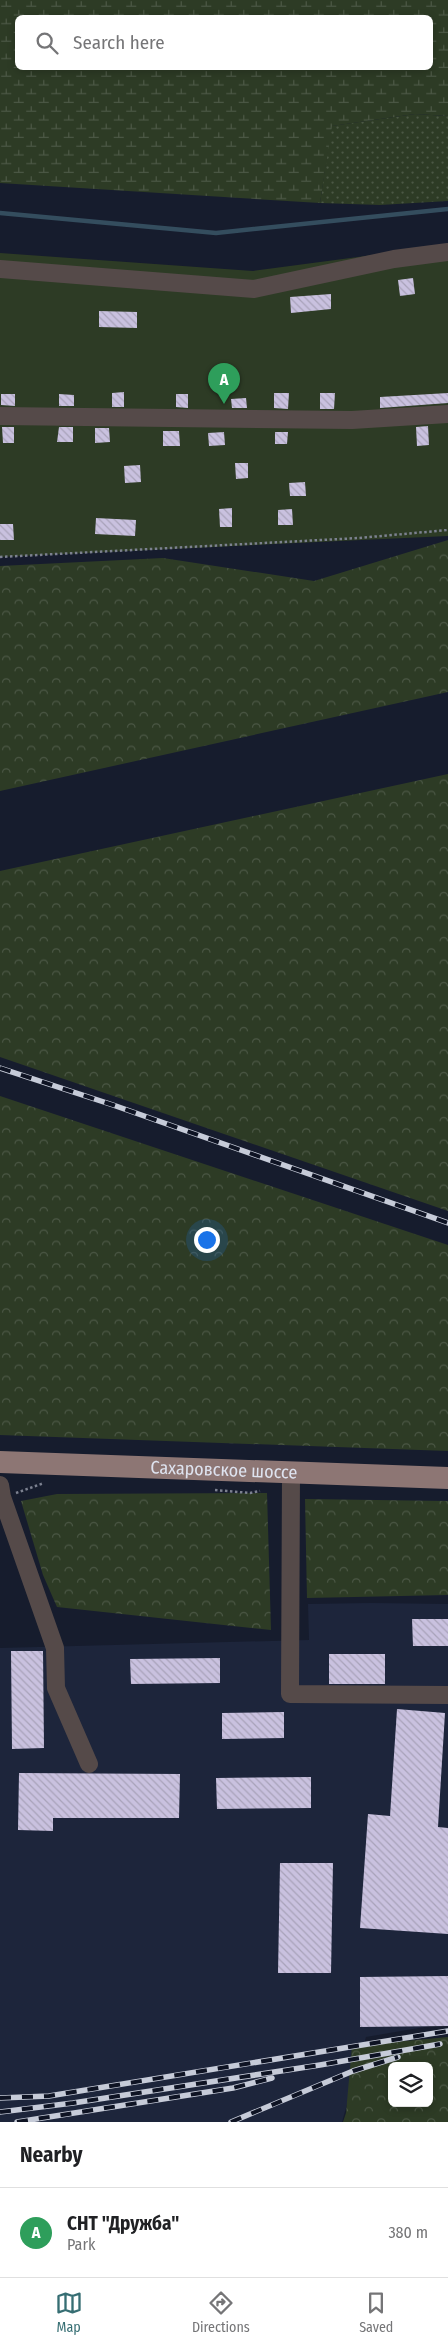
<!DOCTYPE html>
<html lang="en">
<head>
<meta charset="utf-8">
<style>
  body { margin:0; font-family:"Fira Sans Condensed",sans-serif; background:#f2f2f2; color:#202124 }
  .controls { position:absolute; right:15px; bottom:15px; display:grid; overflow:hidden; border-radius:8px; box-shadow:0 2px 8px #0003 }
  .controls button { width:45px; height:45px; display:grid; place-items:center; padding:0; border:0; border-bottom:1px solid #e0e0e0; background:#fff; color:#202124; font:25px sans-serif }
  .you { position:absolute; left:206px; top:1239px; width:18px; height:18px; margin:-12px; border:4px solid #fff; border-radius:50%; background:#1a73e8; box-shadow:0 0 0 8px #1a73e833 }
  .badge { display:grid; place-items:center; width:32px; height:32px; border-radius:50%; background:#366e73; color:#fff; font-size:16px; font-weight:700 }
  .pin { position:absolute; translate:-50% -41px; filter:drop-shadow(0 1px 2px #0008) }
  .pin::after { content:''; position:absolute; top:26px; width:18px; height:15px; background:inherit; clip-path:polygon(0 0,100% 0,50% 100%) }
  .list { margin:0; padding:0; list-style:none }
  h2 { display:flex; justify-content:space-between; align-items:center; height:65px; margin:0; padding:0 20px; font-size:21px }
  h2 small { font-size:16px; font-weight:400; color:#757577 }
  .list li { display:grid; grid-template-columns:32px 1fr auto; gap:15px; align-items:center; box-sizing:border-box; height:90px; padding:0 20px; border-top:1px solid #e0e0e0 }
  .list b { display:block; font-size:19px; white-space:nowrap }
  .list p { margin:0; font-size:16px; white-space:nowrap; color:#757577 }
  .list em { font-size:16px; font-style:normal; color:#757577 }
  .icon { flex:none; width:28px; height:28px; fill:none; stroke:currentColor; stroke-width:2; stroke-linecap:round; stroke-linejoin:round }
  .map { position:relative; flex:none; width:448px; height:2122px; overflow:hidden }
  .search { position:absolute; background:#fff; box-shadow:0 2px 8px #0003; left:15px; right:15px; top:15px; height:55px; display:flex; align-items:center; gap:12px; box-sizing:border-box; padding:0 18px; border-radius:8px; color:#757577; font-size:19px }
  .sheet { height:155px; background:#fff }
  nav { display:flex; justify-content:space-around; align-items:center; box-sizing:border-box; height:70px; border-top:1px solid #e0e0e0; background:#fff; font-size:14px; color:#757577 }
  nav a { display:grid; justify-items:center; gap:2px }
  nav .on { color:#366e73 }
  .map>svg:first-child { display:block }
</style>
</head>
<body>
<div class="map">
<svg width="448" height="2122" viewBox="0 0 448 2122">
  <defs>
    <pattern id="grass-dots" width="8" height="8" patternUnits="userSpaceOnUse" patternTransform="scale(1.25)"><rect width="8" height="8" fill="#2d3b25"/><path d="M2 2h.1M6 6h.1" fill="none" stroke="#4b5745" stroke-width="1.8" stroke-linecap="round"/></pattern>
    <pattern id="forest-crowns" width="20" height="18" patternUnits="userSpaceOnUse" patternTransform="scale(1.25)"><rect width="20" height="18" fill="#2d3b25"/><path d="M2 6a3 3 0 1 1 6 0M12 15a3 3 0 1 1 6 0" fill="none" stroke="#4b5745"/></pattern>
    <pattern id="wetland-marsh" width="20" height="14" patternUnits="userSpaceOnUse" patternTransform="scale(1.25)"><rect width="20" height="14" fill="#2d3b25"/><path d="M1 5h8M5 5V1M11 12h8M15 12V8" fill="none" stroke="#4b5745"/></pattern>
    <pattern id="building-back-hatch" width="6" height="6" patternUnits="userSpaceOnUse" patternTransform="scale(1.25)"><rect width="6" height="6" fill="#c9c1df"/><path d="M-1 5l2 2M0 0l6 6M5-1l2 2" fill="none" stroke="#a8a2b9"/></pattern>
  </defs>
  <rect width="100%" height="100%" fill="#161c2d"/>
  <polygon fill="#1d253b" points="371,1603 448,1604 448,2023 366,2037 342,2122 0,2122 0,1648 309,1640 308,1604"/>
  <polygon fill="url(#grass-dots)" points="415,114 448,116 448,201 380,205 320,203 331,126"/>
  <g fill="url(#forest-crowns)" fill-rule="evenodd">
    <polygon points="448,540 448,692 0,791 0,566 163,558 314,581"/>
    <polygon points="448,774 448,1211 0,1057 0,871"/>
    <polygon points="0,1096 448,1245 448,1451 0,1435"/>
    <polygon points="267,1493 271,1630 57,1607 43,1575 21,1501 57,1494"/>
    <polygon points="305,1499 448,1501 448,1595 307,1598"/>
    <path d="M448,2037V2122H343L346,2113L352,2046ZM392,2066H429V2103H392Z"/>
  </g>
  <path fill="url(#wetland-marsh)" fill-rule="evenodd" d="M0,0H448V116L415,114L332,126L320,203L0,183ZM18,18H430V68H18Z"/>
  <polygon fill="#2d3b25" points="448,245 448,536 0,557 0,253 253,271"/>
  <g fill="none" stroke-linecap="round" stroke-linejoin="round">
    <polyline stroke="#344d5e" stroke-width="4.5" points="0,213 216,233 448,209"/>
  </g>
  <g fill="url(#building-back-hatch)">
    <polygon points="413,278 415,294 400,296 398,280"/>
    <polygon points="331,294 331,309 291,313 290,297"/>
    <polygon points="99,311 137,312 137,328 99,327"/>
    <polygon points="124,392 124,407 112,407 112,393"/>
    <polygon points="274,393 289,393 288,409 274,408"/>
    <polygon points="320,393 335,393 334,409 320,409"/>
    <polygon points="448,393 448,403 380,408 380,397"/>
    <polygon points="1,394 15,394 15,406 1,405"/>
    <polygon points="59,394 74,395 74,406 59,406"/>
    <polygon points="176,394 188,394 188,408 176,407"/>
    <polygon points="246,398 247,408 232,408 231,399"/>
    <polygon points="428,426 429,445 417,446 416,427"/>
    <polygon points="2,427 14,427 14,443 3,443"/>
    <polygon points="59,427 73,427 73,442 57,442"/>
    <polygon points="95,428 109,428 110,442 95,443"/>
    <polygon points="163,431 179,431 180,446 163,446"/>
    <polygon points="224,432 225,445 209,446 208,433"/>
    <polygon points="275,432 288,432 287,444 275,444"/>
    <polygon points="235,463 248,463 248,478 236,479"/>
    <polygon points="140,465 141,482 125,483 124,466"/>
    <polygon points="305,482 306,496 290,496 289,483"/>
    <polygon points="232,508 232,527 220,527 219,509"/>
    <polygon points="292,509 293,525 278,525 278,510"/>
    <polygon points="96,518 136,520 135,536 95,534"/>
    <polygon points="0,524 13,524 14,540 0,540"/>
    <polygon points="412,1619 448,1619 448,1646 413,1646"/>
    <polygon points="11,1651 43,1651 44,1748 12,1749"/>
    <rect x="329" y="1654" width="56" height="30"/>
    <polygon points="220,1658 220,1683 131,1684 130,1659"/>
    <polygon points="397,1709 445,1713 438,1827 448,1828 448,1934 360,1928 368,1814 390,1816"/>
    <polygon points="284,1712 284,1738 222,1739 222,1713"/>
    <polygon points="19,1773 180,1774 179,1818 53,1818 53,1831 18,1830"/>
    <polygon points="311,1777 311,1808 217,1809 216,1778"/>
    <polygon points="280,1863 333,1863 331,1973 278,1973"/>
    <polygon points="448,1976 448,2026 360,2027 360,1977"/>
  </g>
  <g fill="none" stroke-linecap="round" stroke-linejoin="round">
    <g stroke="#7c8190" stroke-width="2.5" stroke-dasharray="2.5 2.5" stroke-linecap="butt">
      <polyline points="0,557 359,538 448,530"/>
      <polyline points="215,1490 250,1493 260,1491"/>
      <polyline points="16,1493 44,1483"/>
    </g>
    <g stroke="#554a49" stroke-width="18">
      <polyline points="0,269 254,289 394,259 448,252"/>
      <polyline points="0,416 352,420 448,414"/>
      <polyline points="291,1473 290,1694 448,1695"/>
      <polyline points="0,1485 2,1497 55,1648 56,1688 89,1764"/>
    </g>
    <path stroke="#8d7674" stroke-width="22" id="s1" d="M0,1462L448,1478"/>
    <g stroke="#c6cbd8" stroke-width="5.5">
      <g id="rail">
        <polyline points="0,1068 113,1105 448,1223"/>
        <polyline points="0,2098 49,2096 448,2031"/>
        <polyline points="0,2112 73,2103 320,2065 440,2044"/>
        <polyline points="17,2122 233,2088 272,2078"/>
        <polyline points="231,2122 353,2071 398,2057"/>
      </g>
    </g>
    <use href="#rail" stroke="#0e1323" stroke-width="4" stroke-dasharray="11" stroke-linecap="butt"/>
  </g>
  <g text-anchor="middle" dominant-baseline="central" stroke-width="5" stroke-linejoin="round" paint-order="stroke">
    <g font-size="18" fill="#dee3ef" stroke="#0e1323">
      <text stroke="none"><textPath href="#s1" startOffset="224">Сахаровское шоссе</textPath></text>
    </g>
  </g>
</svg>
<div class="controls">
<button><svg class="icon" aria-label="layers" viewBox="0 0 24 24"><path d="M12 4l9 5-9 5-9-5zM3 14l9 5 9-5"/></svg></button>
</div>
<div class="you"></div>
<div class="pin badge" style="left:224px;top:404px;background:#2e9e5b">A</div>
<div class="search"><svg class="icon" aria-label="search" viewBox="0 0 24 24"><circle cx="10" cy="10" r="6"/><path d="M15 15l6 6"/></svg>Search here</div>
</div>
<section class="sheet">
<h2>Nearby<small></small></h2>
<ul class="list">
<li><span class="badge" style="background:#2e9e5b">A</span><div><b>СНТ &quot;Дружба&quot;</b><p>Park</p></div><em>380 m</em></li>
</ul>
</section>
<nav>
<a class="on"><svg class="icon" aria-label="map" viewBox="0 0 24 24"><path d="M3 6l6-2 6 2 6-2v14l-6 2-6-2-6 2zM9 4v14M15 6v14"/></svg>Map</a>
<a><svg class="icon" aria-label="directions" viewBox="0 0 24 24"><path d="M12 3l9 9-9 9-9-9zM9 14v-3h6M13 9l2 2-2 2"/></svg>Directions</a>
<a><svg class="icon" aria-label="saved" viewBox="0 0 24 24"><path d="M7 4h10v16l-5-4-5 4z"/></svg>Saved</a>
</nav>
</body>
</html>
